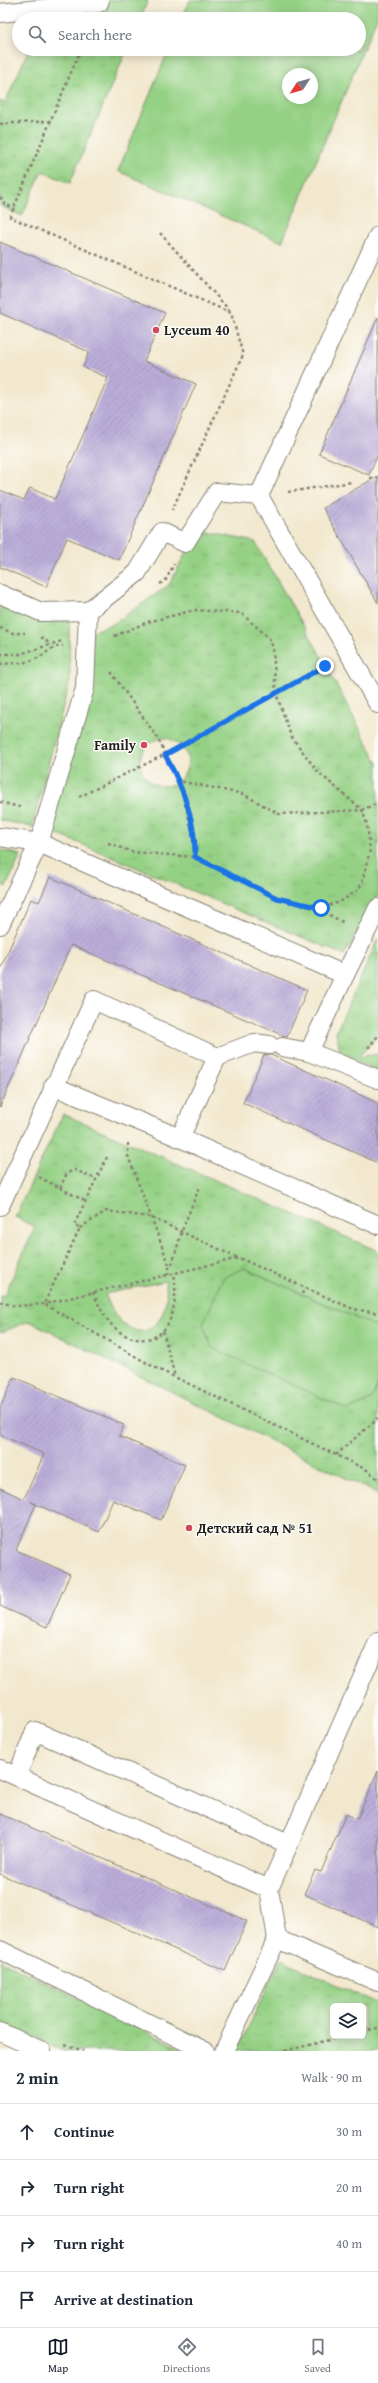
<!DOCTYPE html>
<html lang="en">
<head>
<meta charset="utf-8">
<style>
  body { margin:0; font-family:"Gentium Book Plus",serif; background:#f6f6f7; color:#1f2937 }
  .controls { position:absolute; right:12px; bottom:12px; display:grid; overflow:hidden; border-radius:6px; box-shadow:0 2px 10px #0003 }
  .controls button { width:36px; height:36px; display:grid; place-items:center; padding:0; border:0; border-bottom:1px solid #e0e1e3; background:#fff; color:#1f2937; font:20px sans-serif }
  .compass { position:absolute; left:282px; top:68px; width:36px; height:36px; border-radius:50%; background:#fff; box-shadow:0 2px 10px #0003; rotate:234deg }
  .stop { position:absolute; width:12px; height:12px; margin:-9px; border:3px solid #1a73e8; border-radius:50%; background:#fff }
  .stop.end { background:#1a73e8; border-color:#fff; box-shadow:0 1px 4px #0008 }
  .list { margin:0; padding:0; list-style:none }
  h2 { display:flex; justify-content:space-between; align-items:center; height:52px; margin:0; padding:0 16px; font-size:17px }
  h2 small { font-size:13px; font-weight:400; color:#747a83 }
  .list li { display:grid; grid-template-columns:26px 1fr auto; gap:12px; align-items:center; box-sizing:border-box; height:56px; padding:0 16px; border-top:1px solid #e0e1e3 }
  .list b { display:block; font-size:15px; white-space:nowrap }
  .list em { font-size:13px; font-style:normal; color:#747a83 }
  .icon { flex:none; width:22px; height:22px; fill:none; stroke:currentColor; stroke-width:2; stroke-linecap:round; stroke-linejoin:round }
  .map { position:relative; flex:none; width:378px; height:2051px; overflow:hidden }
  .search { position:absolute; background:#fff; box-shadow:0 2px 10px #0003; left:12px; right:12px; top:12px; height:44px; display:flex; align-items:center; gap:10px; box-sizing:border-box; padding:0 14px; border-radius:22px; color:#747a83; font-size:15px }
  .sheet { height:276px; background:#fff }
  nav { display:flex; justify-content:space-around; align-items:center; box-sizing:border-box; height:56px; border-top:1px solid #e0e1e3; background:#fff; font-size:11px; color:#747a83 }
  nav a { display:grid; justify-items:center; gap:2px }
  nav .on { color:#111827 }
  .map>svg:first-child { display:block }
</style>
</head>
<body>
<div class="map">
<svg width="378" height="2051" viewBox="0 0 378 2051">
  <defs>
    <pattern id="grass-tufts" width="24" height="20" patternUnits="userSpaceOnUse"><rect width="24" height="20" fill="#95d185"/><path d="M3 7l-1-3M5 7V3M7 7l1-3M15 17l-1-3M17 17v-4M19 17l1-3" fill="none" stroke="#80b372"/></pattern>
    <pattern id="building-hatch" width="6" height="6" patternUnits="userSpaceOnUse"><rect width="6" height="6" fill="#baadd9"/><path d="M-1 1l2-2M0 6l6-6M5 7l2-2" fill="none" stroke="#9f94ba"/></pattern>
  </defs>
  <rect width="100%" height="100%" fill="#fdfcf7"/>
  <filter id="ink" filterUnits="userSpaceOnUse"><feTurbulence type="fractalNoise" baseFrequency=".025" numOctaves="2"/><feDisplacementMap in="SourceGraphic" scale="8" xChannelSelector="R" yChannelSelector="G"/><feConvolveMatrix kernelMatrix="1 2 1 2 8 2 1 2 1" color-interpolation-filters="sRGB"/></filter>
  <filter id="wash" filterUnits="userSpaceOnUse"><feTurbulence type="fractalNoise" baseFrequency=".012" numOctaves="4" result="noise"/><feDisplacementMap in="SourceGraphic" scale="16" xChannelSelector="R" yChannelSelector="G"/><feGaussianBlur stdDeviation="0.9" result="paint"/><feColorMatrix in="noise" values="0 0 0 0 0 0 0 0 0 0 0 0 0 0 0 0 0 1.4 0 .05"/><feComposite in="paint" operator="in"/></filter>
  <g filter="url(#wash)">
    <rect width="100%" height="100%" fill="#f2e8ce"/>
    <g fill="url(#grass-tufts)" stroke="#587650" fill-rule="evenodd">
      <polygon points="107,0 148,0 140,19 42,19 44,14"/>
      <polygon points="29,49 127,49 70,183 42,171 22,216 0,206 0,101 5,103"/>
      <path d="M198,530L255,542L316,647L378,763V896L344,955L69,839L48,832L93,631L113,624L169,585ZM167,738C183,743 194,758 184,774C181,780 176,784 170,785C136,793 127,739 167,738Z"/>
      <polygon points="0,605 36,621 69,621 70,680 32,827 0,820"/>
      <polygon points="0,850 21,855 6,887 0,884"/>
      <polygon points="378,939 378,1036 360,1055 360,1057 378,1054 378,1071 355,1061 340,1051 336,1032"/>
      <path d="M63,1114L378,1251V1328L244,1268L371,1400L378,1384V1494L29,1321L0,1333V1295L4,1296L35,1227L15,1217ZM165,1281C172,1309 153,1348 122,1323C114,1315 109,1304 105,1294Z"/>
      <path d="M281,1959L378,2004V2051H237ZM333,2006H363V2036H333Z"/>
      <polygon points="0,1960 187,2051 63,2051 0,2023"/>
    </g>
    <g fill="#95d185" stroke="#587650" fill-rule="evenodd">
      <path d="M190,0H378V15L282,242L118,171L169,49H359V19H182ZM288,74H312V98H288Z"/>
      <polygon points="244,1268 378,1328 378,1384 371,1400 348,1410 212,1348 203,1324 223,1278"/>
    </g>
    <g id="blocks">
      <g fill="url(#building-hatch)">
        <polygon points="0,242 165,313 144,361 196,384 119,560 67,538 46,587 0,567 0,490 24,500 30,488 55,499 108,378 83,367 89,352 0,313"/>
        <polygon points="378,317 378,454 369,475 319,454"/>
        <polygon points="378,476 378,603 323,508"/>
        <polygon points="50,877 307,990 287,1037 71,945 0,1107 0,970 31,899 39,902"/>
        <polygon points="264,1055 271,1055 378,1103 378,1163 243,1103"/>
        <polygon points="14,1377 124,1425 119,1436 185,1465 161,1520 113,1500 99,1532 31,1502 36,1504 16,1550 70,1574 47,1627 0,1606 0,1488 24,1499 44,1454 0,1435 0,1408"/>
        <polygon points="378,1771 378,1927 304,1894 315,1870 321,1872 346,1814 357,1819"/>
        <polygon points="0,1814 247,1921 225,1971 0,1874"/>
      </g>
    </g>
  </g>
  <g filter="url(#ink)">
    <use href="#blocks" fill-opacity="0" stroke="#878275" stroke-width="1"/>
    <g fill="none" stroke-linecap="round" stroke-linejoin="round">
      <g stroke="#878275" stroke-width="20">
        <g id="lane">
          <polyline points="0,13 99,3 100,0"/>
          <polyline points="378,236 259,496 378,704"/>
          <polyline points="0,594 41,612 88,611 137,573 162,532 185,543 217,492 259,496"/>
          <polyline points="0,837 39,843 85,688 88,611"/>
          <polyline points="0,925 39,843 345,975 309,1052 378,1079"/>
          <polyline points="345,975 378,908"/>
          <polyline points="282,1047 309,1052"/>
          <polyline points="217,1057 254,1043 269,1045"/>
          <polyline points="53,1086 180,1138"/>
          <polyline points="0,1206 94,1000 217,1057 180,1138 378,1225"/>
          <polyline points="0,1769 269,1889"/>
          <polyline points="17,1776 35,1731 288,1844"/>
          <polyline points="277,1939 269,1889 378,1642"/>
          <polyline points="0,1950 205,2051"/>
          <polyline points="0,2032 42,2051"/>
          <polyline points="224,2051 277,1939 378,1982"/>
        </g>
      </g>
      <g stroke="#878275" stroke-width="2.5" stroke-dasharray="3 3" stroke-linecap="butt">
        <polyline points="81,49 10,217 231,313 243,355 172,510"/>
        <polyline points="0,124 51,121"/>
        <polyline points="0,197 5,204 15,209"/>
        <polyline points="160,233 230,311"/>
        <polyline points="370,478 378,478"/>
        <polyline points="288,492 352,482"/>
        <polyline points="160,584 166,580 174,564"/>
        <polyline points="0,628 13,633 25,633"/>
        <polyline points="41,637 49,643"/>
        <polyline points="0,654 20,654 62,641"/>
        <path d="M0,664C11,663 25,664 35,659C46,655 50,646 63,646"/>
        <polyline points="111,672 157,737 179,781 243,794 279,814 362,810 378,803"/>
        <polyline points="179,781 194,836 195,857"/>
        <polyline points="79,797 182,746 327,664"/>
        <polyline points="0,802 23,808"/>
        <polyline points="108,843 133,852 195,857 277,898 321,908 340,902 358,890 362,883 370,850 367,824 362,810 318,772 291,736 276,693 273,648 269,638 241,613 194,610 148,622 112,637"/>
        <polyline points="319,909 344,923"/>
        <polyline points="368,1048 378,1036"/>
        <polyline points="128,1143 128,1156 170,1267"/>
        <polyline points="107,1157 74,1225 80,1228 44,1304 154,1367 367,1470 378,1479"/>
        <polyline points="39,1177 85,1201"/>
        <polyline points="60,1188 67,1173 75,1170 96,1179"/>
        <polyline points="80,1228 106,1211 150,1217 238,1258"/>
        <polyline points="168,1275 168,1269 172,1264 183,1228 199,1188"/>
        <path d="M93,1292C98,1304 103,1315 111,1324C118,1332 128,1338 138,1339C174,1343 178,1298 174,1273"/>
        <polyline points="302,1294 305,1288"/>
        <polyline points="0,1302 16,1306 44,1304 239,1258 353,1309 378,1313"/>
        <polyline points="163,1331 175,1377"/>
        <polyline points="336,1455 378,1418"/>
        <polyline points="363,2031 378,2028"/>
        <polyline points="65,2044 83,2051"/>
        <polyline points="285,2051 345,2036"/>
      </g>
      <use href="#lane" stroke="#fff" stroke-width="18"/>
    </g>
  </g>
  <g fill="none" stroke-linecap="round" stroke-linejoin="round" filter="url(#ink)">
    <path stroke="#1a73e8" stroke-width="5" d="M321,908L277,898L195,857C196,821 182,785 165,755L325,666"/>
  </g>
  <g fill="#d1495b" stroke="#fdfcf7" stroke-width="1.5">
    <circle cx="156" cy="330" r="4"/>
    <circle cx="144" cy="745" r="4"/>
    <circle cx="189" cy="1528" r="4"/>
  </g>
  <g text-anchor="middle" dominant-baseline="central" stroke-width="3" stroke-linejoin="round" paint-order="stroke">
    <g font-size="14" font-weight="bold" fill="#1c1c1c" stroke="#fdfcf7" text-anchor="start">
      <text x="164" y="330">Lyceum 40</text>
      <text x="136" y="745" text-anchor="end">Family</text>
      <text x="197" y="1528">Детский сад № 51</text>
    </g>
  </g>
</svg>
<div class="controls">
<button><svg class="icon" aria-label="layers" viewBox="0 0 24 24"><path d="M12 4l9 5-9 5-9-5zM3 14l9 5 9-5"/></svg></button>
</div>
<svg class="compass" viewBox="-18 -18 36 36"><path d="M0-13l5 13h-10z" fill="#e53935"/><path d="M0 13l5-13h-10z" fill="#747a83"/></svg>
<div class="stop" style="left:321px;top:908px"></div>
<div class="stop end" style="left:325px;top:666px"></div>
<div class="search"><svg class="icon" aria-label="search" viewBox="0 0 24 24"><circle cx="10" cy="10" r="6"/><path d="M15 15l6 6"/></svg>Search here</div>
</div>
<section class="sheet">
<h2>2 min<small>Walk · 90 m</small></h2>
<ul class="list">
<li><svg class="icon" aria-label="ahead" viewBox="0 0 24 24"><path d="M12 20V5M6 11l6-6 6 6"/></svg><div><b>Continue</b></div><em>30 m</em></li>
<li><svg class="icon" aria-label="right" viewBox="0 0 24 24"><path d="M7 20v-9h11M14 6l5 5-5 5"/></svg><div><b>Turn right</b></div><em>20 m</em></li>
<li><svg class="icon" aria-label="right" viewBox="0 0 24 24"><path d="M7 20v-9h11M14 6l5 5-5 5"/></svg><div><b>Turn right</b></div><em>40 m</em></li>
<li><svg class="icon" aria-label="arrive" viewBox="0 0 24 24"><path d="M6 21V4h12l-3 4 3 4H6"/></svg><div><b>Arrive at destination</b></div></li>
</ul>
</section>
<nav>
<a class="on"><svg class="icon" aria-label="map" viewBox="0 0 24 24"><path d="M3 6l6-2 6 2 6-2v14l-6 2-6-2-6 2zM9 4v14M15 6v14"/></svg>Map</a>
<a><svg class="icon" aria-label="directions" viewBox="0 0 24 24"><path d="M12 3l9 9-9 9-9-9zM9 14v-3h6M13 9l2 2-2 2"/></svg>Directions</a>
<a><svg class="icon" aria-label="saved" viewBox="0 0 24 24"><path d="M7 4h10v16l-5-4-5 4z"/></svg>Saved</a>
</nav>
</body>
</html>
